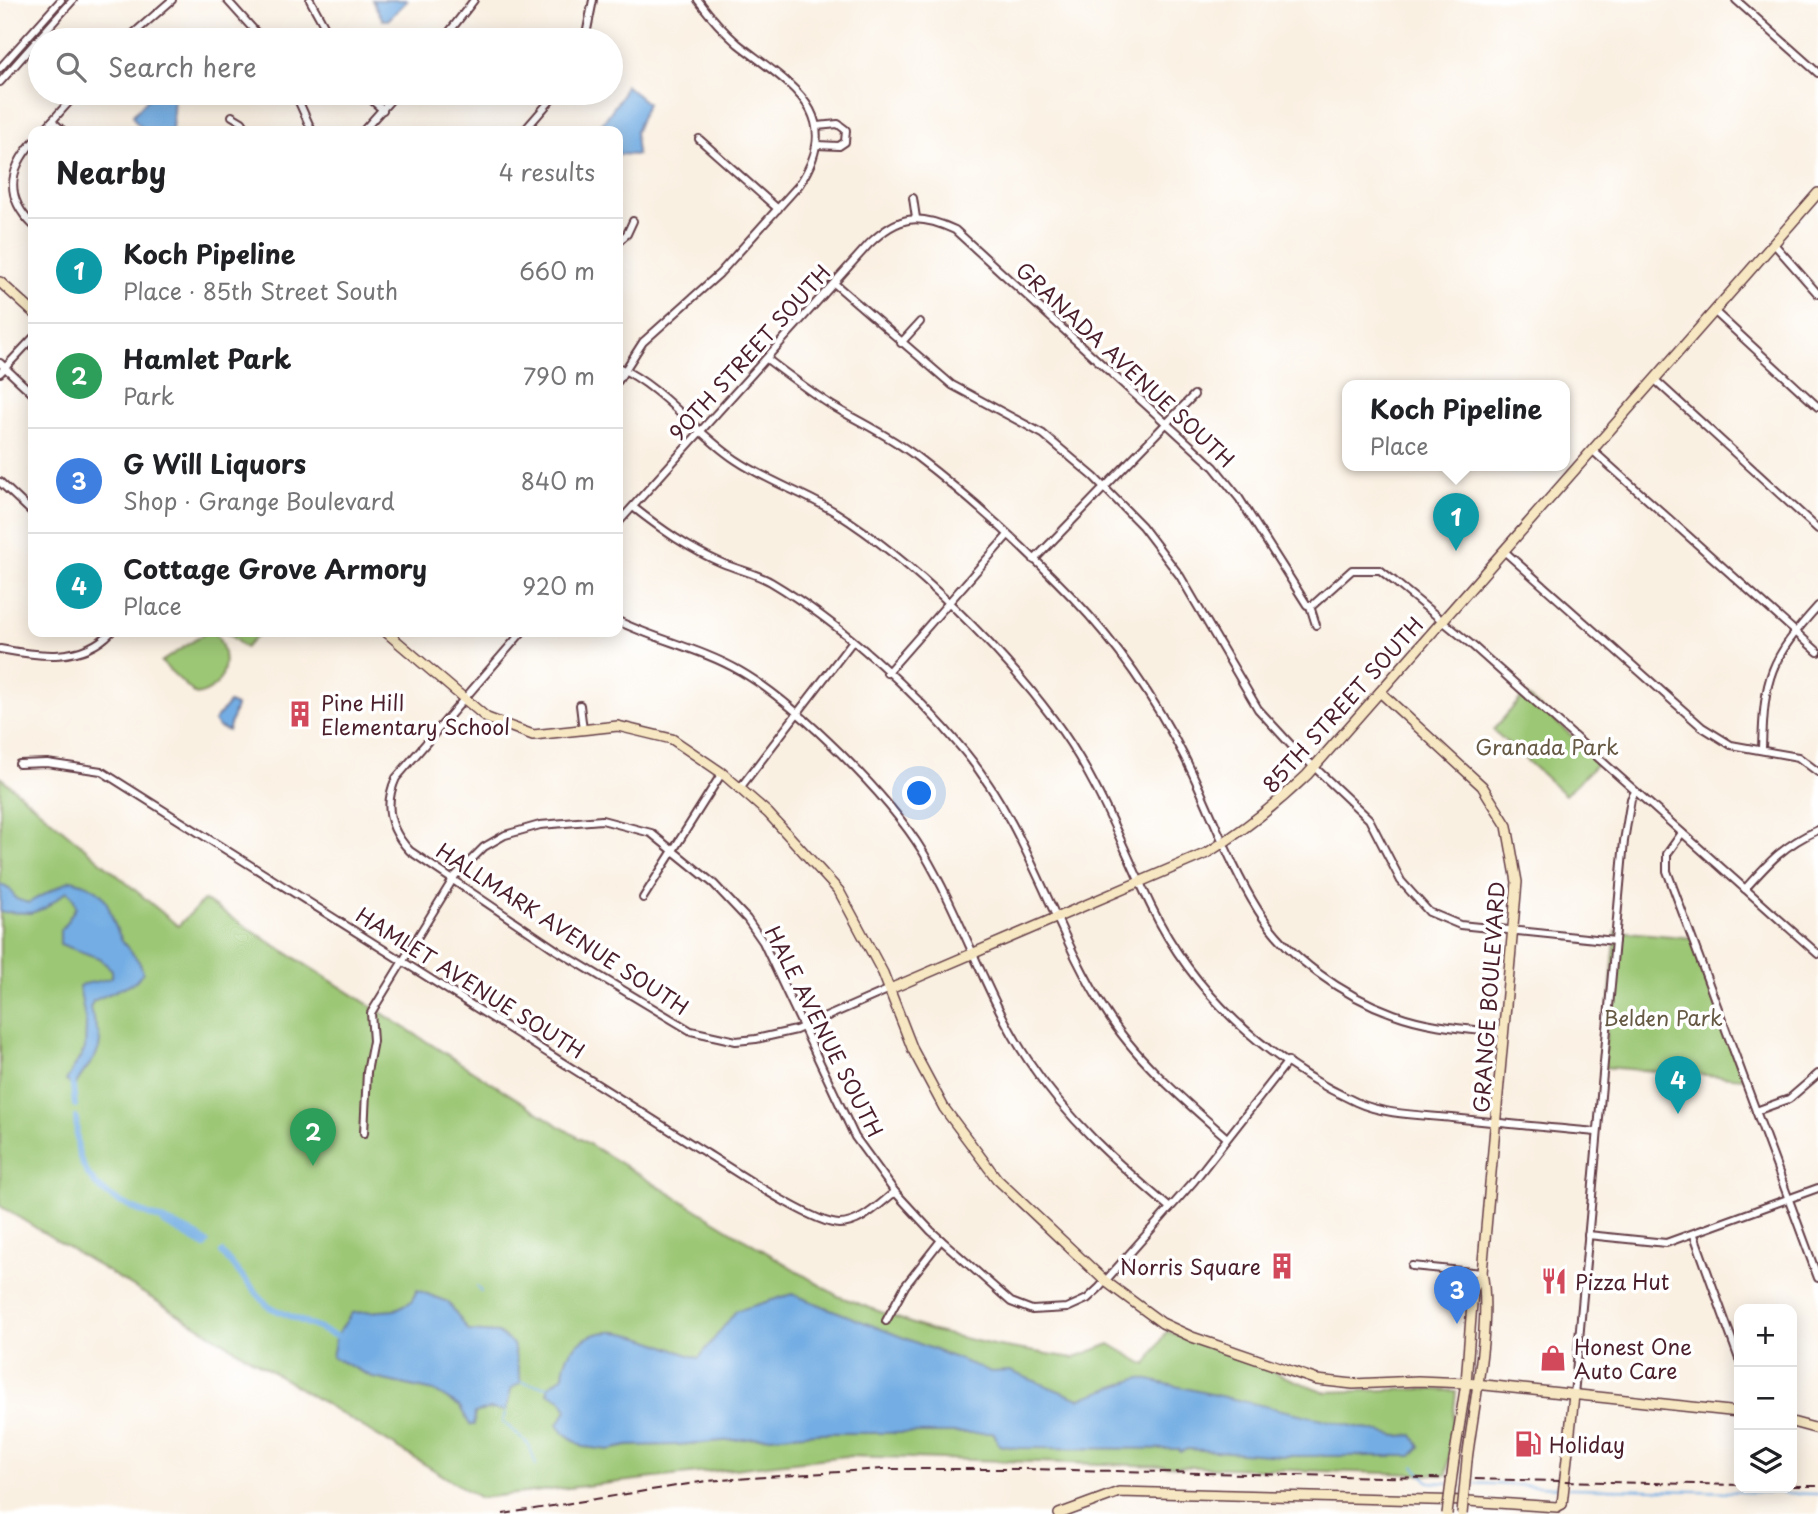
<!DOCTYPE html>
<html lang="en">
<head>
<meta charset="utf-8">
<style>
  body { margin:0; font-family:"Playpen Sans",sans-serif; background:#f2f2f2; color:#202124 }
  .controls { position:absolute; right:21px; bottom:21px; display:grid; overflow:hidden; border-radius:14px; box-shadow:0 4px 18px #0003 }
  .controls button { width:63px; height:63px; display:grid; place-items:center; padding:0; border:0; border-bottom:2px solid #e0e0e0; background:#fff; color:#202124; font:35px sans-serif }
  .you { position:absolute; left:920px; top:794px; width:24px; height:24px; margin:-18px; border:5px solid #fff; border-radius:50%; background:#1a73e8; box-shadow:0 0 0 10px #1a73e833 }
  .badge { display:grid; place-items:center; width:46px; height:46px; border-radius:50%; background:#7c3aed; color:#fff; font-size:23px; font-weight:700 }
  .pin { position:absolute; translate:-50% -58px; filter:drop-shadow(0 2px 4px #0008) }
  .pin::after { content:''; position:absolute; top:37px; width:24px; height:21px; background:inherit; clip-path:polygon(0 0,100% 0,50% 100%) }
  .popup { position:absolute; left:1342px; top:380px; width:228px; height:91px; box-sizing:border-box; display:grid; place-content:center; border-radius:14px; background:#fff; filter:drop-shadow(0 2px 5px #0005); font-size:23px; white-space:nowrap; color:#757577 }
  .popup b { font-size:26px; color:#202124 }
  .popup::after { content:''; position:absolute; left:50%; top:100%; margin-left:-14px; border:14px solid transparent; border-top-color:#fff }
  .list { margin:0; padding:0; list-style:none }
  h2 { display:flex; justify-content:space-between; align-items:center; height:91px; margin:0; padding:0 28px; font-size:30px }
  h2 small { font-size:23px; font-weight:400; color:#757577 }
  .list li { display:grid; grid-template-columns:46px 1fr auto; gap:21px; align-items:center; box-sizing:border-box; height:105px; padding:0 28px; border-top:2px solid #e0e0e0 }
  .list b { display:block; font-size:26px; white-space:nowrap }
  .list p { margin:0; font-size:23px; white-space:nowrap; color:#757577 }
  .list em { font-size:23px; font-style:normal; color:#757577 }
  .icon { flex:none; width:38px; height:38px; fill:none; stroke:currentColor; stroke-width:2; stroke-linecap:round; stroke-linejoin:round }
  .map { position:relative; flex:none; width:1818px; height:1514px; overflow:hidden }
  .search { position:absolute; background:#fff; box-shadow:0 4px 18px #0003; left:28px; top:28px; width:595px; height:77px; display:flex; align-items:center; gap:18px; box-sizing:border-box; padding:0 24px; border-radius:38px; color:#757577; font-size:26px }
  .panel { position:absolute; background:#fff; box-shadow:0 4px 18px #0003; left:28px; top:126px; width:595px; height:511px; border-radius:14px }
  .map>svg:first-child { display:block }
</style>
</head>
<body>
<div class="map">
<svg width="1818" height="1514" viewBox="0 0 1818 1514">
  <rect width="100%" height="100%" fill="#fff"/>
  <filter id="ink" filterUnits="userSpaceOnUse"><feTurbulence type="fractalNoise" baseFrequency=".0143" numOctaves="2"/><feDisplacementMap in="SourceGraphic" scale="14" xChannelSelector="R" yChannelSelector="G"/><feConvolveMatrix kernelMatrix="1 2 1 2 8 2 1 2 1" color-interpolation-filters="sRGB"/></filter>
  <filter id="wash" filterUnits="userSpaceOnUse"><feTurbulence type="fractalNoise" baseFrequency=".00686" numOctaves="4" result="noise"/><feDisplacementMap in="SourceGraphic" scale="28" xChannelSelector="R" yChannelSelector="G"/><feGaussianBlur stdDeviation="1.57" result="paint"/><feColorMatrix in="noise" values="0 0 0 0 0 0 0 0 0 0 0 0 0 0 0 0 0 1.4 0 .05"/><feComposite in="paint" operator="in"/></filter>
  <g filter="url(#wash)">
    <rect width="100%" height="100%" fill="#faf0e2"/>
    <g fill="#9cc774" stroke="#737350" stroke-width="2">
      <path d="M207,632H214C232,654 228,689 196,695L161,662Z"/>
      <polygon points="226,632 261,632 245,648"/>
      <polygon points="1525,694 1600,761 1565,795 1493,730"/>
      <polygon points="0,777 178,926 204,900 561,1127 838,1296 929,1330 993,1345 1073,1358 1110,1344 1146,1365 1167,1331 1325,1392 1418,1389 1456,1391 1447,1475 846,1456 480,1498 0,1206"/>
      <polygon points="1616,931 1693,938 1743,1078 1603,1067"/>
    </g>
    <g fill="#73ade3" stroke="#5e6687" stroke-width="2">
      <polygon points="372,0 408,0 388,20 383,20"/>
      <polygon points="625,85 647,103 635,133 637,155 618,154 618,131 597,131 621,97"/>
      <polygon points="153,93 174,93 172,131 145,131 135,121 133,115"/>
      <polygon points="229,703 236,706 228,731 218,727 214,721"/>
      <path d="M71,880C120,891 102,913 126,946C135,958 138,956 143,972L135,982L93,1001L90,1008C92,1019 100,1032 100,1042C99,1060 81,1070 75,1087L66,1081L85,1049L86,1024L79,986C90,981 104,982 112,977V970L99,958L60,944V932L76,907L73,897L67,891L45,908L31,913L0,912V884L11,890L16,899L28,903Z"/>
      <polygon points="417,1290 448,1302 469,1331 498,1333 513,1344 521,1382 511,1389 506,1411 489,1409 475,1413 474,1425 470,1425 460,1407 434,1391 374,1378 332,1357 336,1336 352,1313 394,1310 411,1302"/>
      <path d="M792,1294L991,1372L1010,1371L1079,1399L1140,1378L1397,1436L1413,1435L1420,1447L1411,1456H1282L1188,1449L1180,1452L1179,1449L1016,1448L999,1445L994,1433H816L678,1445L628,1446L609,1450L583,1447L564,1433L558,1424L567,1410L561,1399L548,1393V1387L563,1376C564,1361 568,1352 579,1343C615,1314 661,1349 699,1358L736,1311Z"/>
    </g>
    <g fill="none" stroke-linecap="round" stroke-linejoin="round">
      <g stroke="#73ade3" stroke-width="2">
        <polyline points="477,1286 481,1292"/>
        <polyline points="521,1382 548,1387"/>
        <polyline points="506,1411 503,1422 529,1445 536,1465"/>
        <polyline points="1414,1466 1429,1482 1448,1483"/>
        <polyline points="1468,1483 1560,1487"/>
        <polyline points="1569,1488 1818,1494"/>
      </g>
      <g stroke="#73ade3" stroke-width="6">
        <polyline points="72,1079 75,1105"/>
        <path d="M76,1117C77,1129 76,1142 79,1154C95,1213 166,1211 207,1243"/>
        <polyline points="164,1223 205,1246"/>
        <polyline points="222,1253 269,1307 336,1336"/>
      </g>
    </g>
  </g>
  <g filter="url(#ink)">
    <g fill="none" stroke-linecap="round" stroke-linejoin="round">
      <g stroke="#643e46" stroke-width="10">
        <g id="street">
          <polyline points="227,0 263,40"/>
          <polyline points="310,0 332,40"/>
          <polyline points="1736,0 1818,73"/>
          <polyline points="126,40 172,0"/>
          <polyline points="443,40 474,0"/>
          <polyline points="585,40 593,0"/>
          <polyline points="0,68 61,0"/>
          <polyline points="0,82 73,0"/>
          <polyline points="295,93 312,131"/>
          <polyline points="364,93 383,110"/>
          <polyline points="232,116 242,122 248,131"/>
          <polyline points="52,121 63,131"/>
          <polyline points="817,126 838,124 846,130 845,142 839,146 817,145"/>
          <polyline points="43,131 77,93"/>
          <polyline points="363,131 397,93"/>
          <polyline points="524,131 557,93"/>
          <polyline points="699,139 778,209"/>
          <path d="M33,142C8,170 5,198 33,225"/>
          <polyline points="913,198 916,218"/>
          <polyline points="618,242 627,234 633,221"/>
          <polyline points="1774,244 1818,294"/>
          <polyline points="835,284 952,385 1043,434 1094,477 1142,526 1180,576 1258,709 1291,745 1369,819 1401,881 1429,912 1460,925 1615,941"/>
          <polyline points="1714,311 1818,407"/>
          <polyline points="901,343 920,322"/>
          <path d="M767,359C788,375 809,391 831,405C859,422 890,436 917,457C972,499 1025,548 1073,598C1117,644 1156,701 1185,758C1210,808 1228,862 1258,910C1287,957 1343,996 1394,1014C1429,1027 1467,1029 1503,1033"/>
          <polyline points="0,363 33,394"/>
          <path d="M618,367C664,388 695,433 736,460C767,481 804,493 835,512C913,561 999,646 1054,720C1097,777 1120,842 1151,906C1193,993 1267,1061 1356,1102C1384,1115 1422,1115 1452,1118C1500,1123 1548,1128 1596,1132"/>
          <polyline points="0,373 33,338"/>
          <polyline points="1654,379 1818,529"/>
          <path d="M618,381L643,342L719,274L799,185C847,113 789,84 738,44C723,31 710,16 698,0"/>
          <polyline points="1592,450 1818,652"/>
          <polyline points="0,482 33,513"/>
          <path d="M633,507C661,529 689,549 722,563C739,570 755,573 771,582C840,623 914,690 965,752C1029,830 1053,929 1106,1012C1136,1060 1185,1101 1227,1138"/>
          <path d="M618,523L869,244C899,215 918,213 955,230L1214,467L1239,498L1307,605H1313L1352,570H1380L1394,581L1473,646L1818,954"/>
          <polyline points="1504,551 1702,727 1731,745 1798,757 1818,772"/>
          <polyline points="1034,560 1194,395"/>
          <polyline points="1310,606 1316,625"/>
          <path d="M618,621C657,640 702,649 740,671C797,704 889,796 923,852C963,919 985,995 1028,1060C1067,1119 1117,1163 1170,1208"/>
          <path d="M522,632L396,778C383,806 390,830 410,851L558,951L691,1031L736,1041L756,1039L796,1030L890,989"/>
          <path d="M0,649C38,656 82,663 111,632"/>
          <polyline points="887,673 1008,535"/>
          <polyline points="580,705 583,730"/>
          <path d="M1762,748C1764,677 1770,659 1818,606"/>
          <path d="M19,764L47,763L101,771L706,1153C732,1169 813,1224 839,1224C861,1224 879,1204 895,1192"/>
          <polyline points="740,788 852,642"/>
          <polyline points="1682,833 1667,854 1667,871 1818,1278"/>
          <path d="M1745,889C1769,862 1784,845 1818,830"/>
          <polyline points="643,898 722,773"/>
          <polyline points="1756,1111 1789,1099 1818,1074"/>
          <polyline points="364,1133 367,1072 373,1041 371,1013 455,876 484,847 505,835 540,825 602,820 651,833 714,884 747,919 763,942 855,1137 895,1192 931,1231 1011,1302 1032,1310 1067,1308 1087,1299 1099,1288 1194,1181 1288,1061"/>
          <polyline points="1588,1235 1666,1243 1818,1188"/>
          <polyline points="1694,1235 1739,1359"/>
          <polyline points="1412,1266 1482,1273"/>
          <polyline points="886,1321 905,1286 941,1240"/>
          <polyline points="1574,1395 1624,841 1631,799 1635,792"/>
        </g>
      </g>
      <g stroke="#643e46" stroke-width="12">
        <g id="secondary">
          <polyline points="0,282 33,312"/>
          <polyline points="386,632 487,718 533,735 618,726 672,739 722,773 768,813 839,891 883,973 913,1050 944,1108 997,1179 1105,1281 1162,1323 1192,1337 1317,1380 1353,1384 1418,1381 1466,1383 1739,1412"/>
          <path d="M1380,692L1482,786L1507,826L1517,882L1482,1273C1492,1320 1473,1410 1467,1460"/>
          <path d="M890,989L1207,853C1244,830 1276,805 1307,775L1818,193"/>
          <polyline points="1792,1422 1818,1429"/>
          <polyline points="1454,1460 1466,1383 1473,1290 1482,1273"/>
          <polyline points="1562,1504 1574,1395"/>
          <polyline points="1059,1514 1119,1492 1468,1501 1557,1507 1562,1504"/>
        </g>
      </g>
      <use href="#street" stroke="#fff" stroke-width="6"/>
      <use href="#secondary" stroke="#f7e8c3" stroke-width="9"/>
      <g stroke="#4a1f2b" stroke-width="2" stroke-dasharray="10 5" stroke-linecap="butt">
        <polyline points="1792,1486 1818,1486"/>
        <polyline points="503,1514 707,1481 882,1469 1027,1469 1739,1485"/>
      </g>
      <g stroke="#643e46" stroke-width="12" stroke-linecap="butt">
        <g id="secondary-bridge">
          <polyline points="1447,1514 1454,1460"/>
          <polyline points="1462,1514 1467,1460"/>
        </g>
      </g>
      <use href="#secondary-bridge" stroke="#f7e8c3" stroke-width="9"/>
    </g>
  </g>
  <defs>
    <g id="building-bare" transform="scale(2.1)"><path d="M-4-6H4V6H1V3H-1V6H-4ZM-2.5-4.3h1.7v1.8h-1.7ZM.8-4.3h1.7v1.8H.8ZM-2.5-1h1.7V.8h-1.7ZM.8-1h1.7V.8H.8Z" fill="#d1495b" stroke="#fff" stroke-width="2.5" paint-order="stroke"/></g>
    <g id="restaurant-bare" transform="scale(2.1)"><path d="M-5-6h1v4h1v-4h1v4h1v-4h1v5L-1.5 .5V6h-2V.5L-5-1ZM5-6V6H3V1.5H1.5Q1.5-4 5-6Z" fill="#d1495b" stroke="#fff" stroke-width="2.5" paint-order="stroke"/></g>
    <g id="shop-bare" transform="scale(2.1)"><path d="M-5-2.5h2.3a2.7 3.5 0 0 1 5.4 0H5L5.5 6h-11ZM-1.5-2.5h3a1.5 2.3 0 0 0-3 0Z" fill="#d1495b" stroke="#fff" stroke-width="2.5" paint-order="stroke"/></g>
    <g id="fuel-bare" transform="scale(2.1)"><path d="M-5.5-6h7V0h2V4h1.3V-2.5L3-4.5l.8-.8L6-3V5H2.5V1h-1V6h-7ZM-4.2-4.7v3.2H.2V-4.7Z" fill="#d1495b" stroke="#fff" stroke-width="2.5" paint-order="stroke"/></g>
  </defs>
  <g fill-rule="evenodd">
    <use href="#building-bare" x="300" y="714"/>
    <use href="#building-bare" x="1282" y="1266"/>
    <use href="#restaurant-bare" x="1554" y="1281"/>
    <use href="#shop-bare" x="1553" y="1358"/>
    <use href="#fuel-bare" x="1528" y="1444"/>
  </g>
  <g text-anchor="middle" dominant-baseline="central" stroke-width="7" stroke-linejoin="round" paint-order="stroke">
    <g font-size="21" fill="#4a1f2b" stroke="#fff">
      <text transform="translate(749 352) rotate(-48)">90TH STREET SOUTH</text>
      <text transform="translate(1126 364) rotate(43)">GRANADA AVENUE SOUTH</text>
      <text transform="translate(1342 704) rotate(-48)">85TH STREET SOUTH</text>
      <text transform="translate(563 928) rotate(33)">HALLMARK AVENUE SOUTH</text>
      <text transform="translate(471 982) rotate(32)">HAMLET AVENUE SOUTH</text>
      <text transform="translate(1488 997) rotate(-86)">GRANGE BOULEVARD</text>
      <text transform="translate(825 1031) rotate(63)">HALE AVENUE SOUTH</text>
    </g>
    <g font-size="21" fill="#4a1f2b" stroke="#fff" text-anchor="start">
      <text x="321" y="702">Pine Hill<tspan x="321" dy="24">Elementary School</tspan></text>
      <text x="1261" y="1266" text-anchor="end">Norris Square</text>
      <text x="1575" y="1281">Pizza Hut</text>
      <text x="1574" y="1346">Honest One<tspan x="1574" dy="24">Auto Care</tspan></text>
      <text x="1549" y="1444">Holiday</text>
    </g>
    <g font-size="21" fill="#675a45" stroke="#fff">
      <text x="1547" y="746">Granada Park</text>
      <text x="1663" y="1017">Belden Park</text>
    </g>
  </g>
</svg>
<div class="controls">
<button>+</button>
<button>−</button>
<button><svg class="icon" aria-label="layers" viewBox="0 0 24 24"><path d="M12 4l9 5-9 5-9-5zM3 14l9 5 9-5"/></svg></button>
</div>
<div class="you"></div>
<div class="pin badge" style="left:1456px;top:551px;background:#0f9aa8">1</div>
<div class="popup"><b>Koch Pipeline</b>Place</div>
<div class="pin badge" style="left:313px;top:1166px;background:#2e9e5b">2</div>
<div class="pin badge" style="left:1457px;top:1324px;background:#3f7fe0">3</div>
<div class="pin badge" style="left:1678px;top:1114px;background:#0f9aa8">4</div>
<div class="search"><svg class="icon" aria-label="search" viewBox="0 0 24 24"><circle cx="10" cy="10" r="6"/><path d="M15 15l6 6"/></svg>Search here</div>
<section class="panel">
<h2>Nearby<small>4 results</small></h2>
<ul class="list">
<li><span class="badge" style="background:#0f9aa8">1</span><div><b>Koch Pipeline</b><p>Place · 85th Street South</p></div><em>660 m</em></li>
<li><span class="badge" style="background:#2e9e5b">2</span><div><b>Hamlet Park</b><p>Park</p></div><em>790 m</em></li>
<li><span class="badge" style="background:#3f7fe0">3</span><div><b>G Will Liquors</b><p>Shop · Grange Boulevard</p></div><em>840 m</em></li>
<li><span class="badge" style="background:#0f9aa8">4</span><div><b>Cottage Grove Armory</b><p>Place</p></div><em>920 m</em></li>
</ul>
</section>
</div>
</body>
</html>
